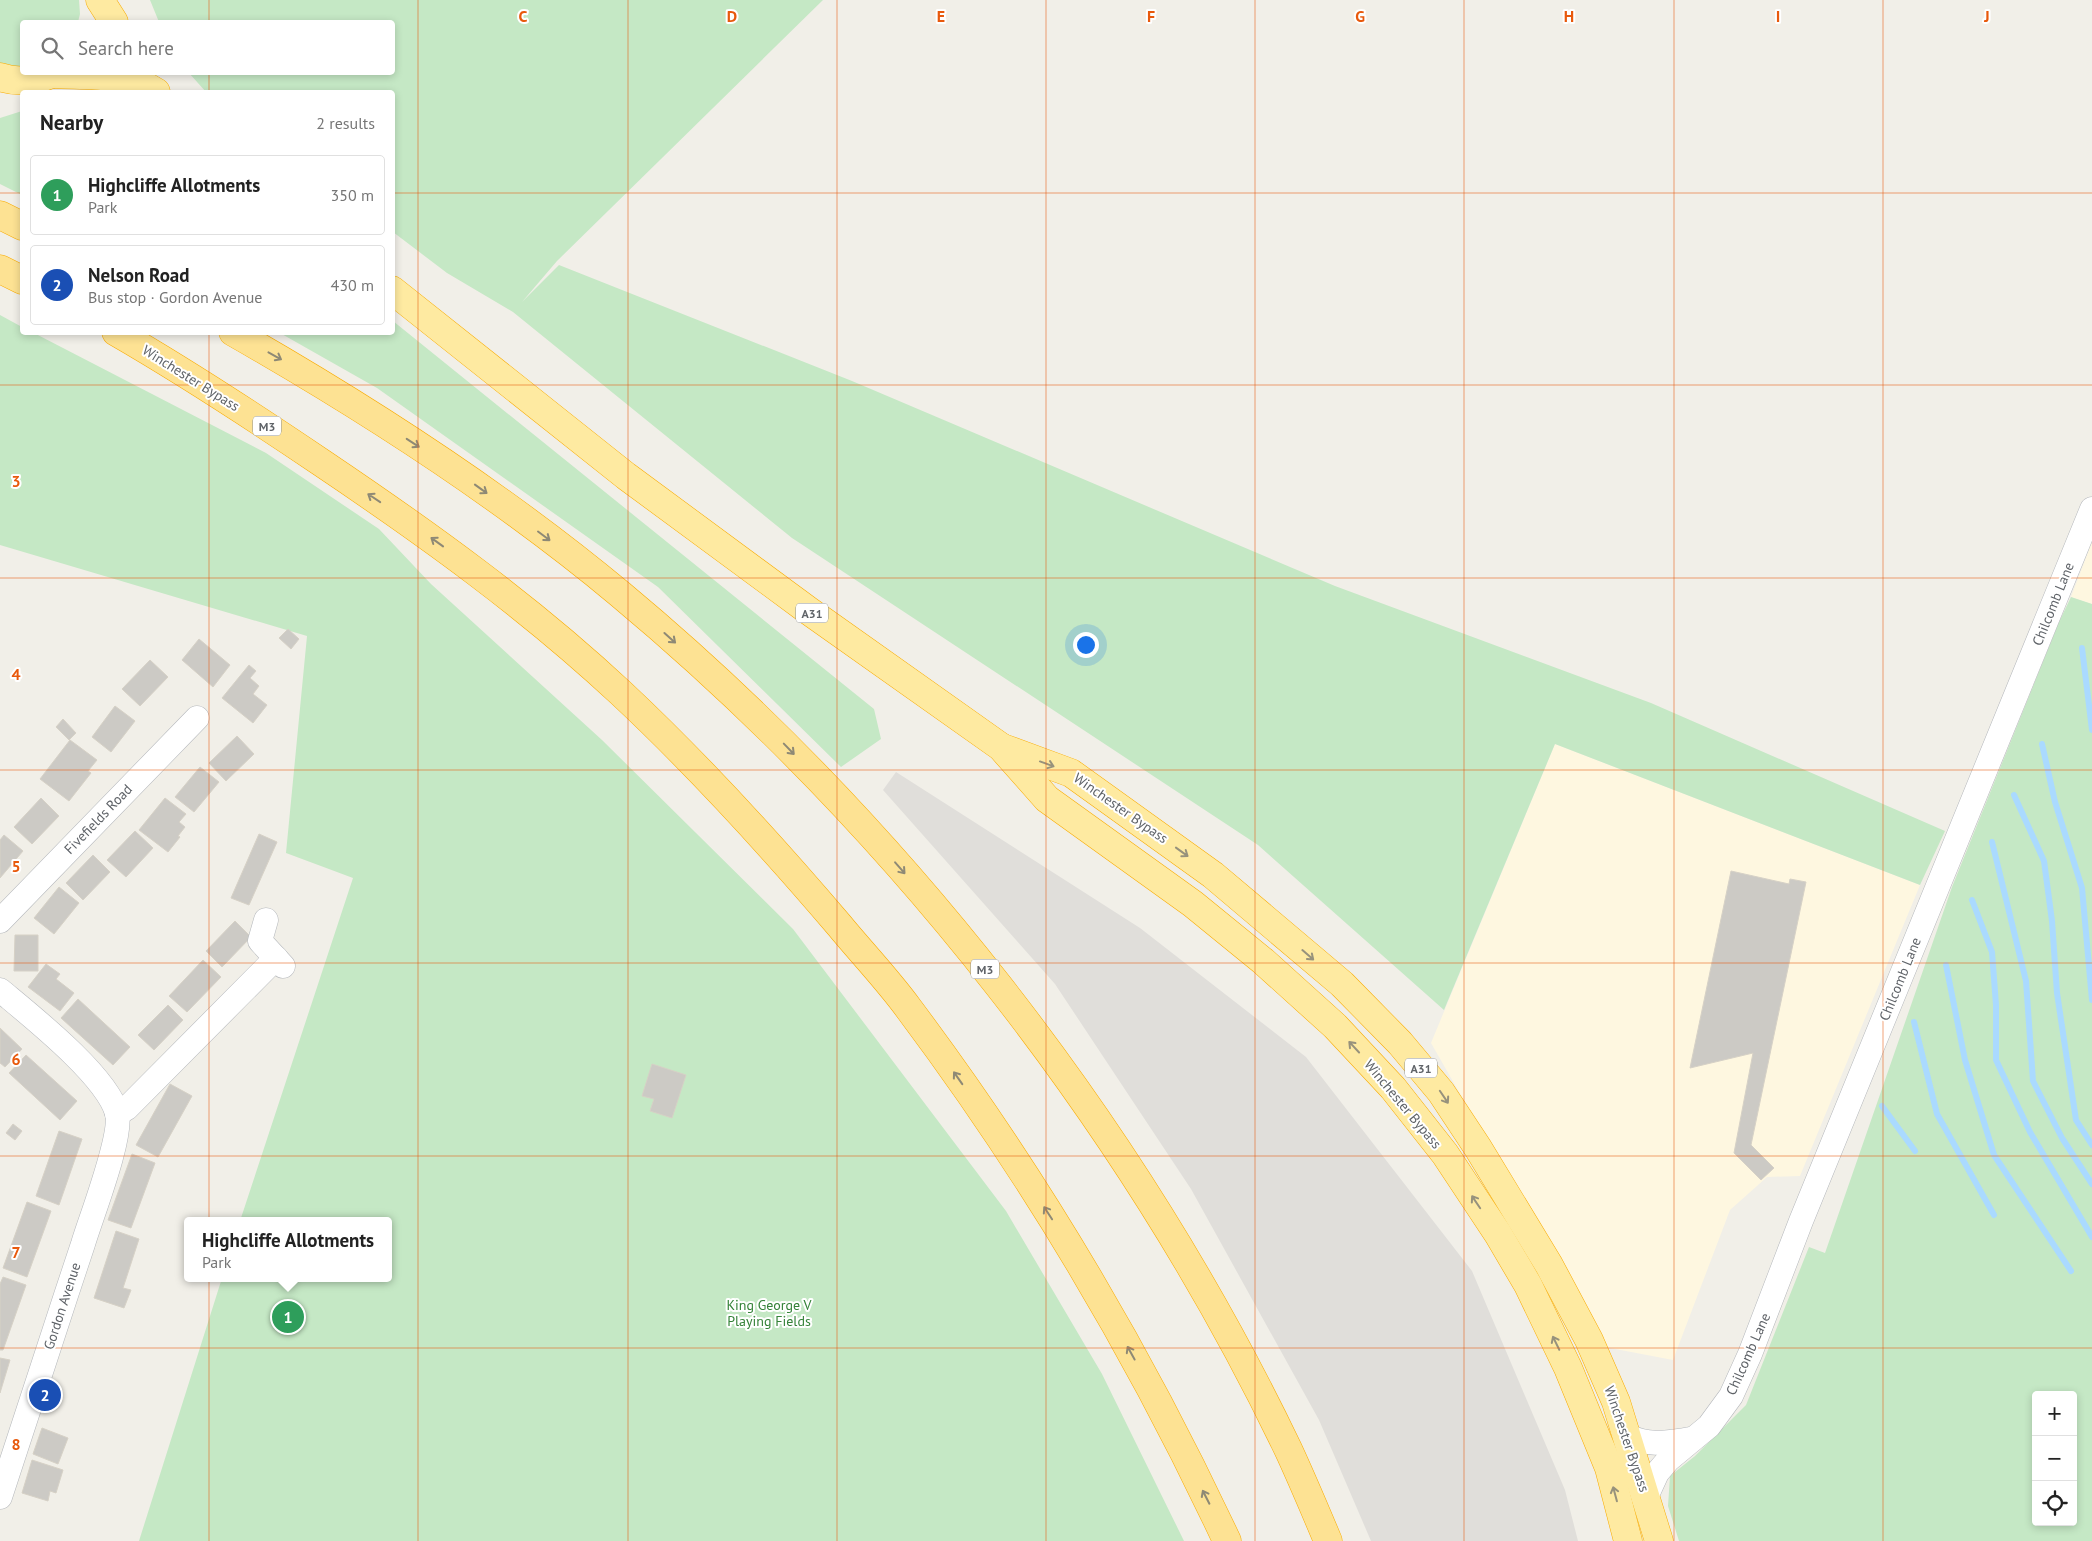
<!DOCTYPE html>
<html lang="en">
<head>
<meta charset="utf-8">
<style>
  body { margin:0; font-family:"PT Sans",sans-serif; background:#f2f2f2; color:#222 }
  .controls { position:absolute; right:15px; bottom:15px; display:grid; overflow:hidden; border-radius:5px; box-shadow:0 2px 8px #0003 }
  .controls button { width:45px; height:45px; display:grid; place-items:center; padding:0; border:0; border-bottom:1px solid #e0e0e0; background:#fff; color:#222; font:25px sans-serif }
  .you { position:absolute; left:1085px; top:644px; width:18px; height:18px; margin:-12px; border:4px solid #fff; border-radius:50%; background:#1a73e8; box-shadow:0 0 0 8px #1a73e833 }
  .badge { display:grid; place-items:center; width:32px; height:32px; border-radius:50%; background:#ea580c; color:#fff; font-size:16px; font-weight:700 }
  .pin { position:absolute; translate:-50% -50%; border:2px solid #fff; box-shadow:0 1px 5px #0006 }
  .popup { position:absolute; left:184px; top:1217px; width:208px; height:65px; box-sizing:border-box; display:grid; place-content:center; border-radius:5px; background:#fff; filter:drop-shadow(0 1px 4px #0005); font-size:16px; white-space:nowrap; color:#767676 }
  .popup b { font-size:19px; color:#222 }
  .popup::after { content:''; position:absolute; left:50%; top:100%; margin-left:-10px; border:10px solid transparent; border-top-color:#fff }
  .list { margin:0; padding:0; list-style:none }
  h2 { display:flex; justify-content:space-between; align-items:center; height:65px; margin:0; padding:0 20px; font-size:21px }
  h2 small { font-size:16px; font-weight:400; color:#767676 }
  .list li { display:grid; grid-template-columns:32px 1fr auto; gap:15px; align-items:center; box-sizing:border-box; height:80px; margin:0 10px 10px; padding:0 10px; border:1px solid #e0e0e0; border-radius:5px }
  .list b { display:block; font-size:19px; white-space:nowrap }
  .list p { margin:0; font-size:16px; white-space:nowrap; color:#767676 }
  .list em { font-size:16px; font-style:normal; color:#767676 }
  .icon { flex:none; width:28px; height:28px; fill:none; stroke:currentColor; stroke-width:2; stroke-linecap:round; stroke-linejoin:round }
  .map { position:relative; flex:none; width:2092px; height:1541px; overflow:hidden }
  .search { position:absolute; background:#fff; box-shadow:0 2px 8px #0003; left:20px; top:20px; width:375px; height:55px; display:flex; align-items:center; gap:12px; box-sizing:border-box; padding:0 18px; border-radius:5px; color:#767676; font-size:19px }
  .panel { position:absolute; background:#fff; box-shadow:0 2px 8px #0003; left:20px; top:90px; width:375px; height:245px; border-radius:5px }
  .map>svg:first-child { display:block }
</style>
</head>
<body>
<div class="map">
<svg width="2092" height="1541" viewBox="0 0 2092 1541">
  <rect width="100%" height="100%" fill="#f1efe8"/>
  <g fill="#fef7e0">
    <polygon points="2092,542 2092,604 2071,597"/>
    <polygon points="1555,744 1920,885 1800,1176 1767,1177 1730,1210 1673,1360 1605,1347 1431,1043"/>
  </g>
  <polygon fill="#e0deda" points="896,772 1140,928 1306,1057 1472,1271 1565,1490 1578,1541 1371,1541 1319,1420 1191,1189 1055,984 883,790"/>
  <g fill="#c5e8c5" fill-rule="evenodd">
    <polygon points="0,0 79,0 80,14 78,22 22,22 22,68 0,64"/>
    <polygon points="150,0 823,0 557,261 522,302 559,265 852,381 1335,586 1651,703 1945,831 1920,885 1555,744 1444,1010 1258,845 792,538 513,312 447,273 393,232 392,92 206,92 189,73 392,72 392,22 159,22"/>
    <polygon points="22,111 22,195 0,184 0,118"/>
    <polygon points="0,315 22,327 22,332 34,333 266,453 379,529 431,584 602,740 793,929 1006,1211 1102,1374 1184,1541 139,1541 222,1278 388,1278 388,1221 240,1221 353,878 286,853 307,636 0,545"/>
    <polygon points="393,321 874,709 881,739 841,767 658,587 377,388 280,333 392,332"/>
    <path d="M2071,597L2092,604V1541H1679L1668,1506L1670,1476L1695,1456L1746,1405L1809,1247L1825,1253L1952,887L2059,622ZM2036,1395H2073V1522H2036Z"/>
  </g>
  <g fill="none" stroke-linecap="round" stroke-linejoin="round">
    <g stroke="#aadaff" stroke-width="6">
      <polyline points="2082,648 2092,730"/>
      <polyline points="2042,744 2055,802 2082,888 2092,1000"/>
      <polyline points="2014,795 2044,861 2052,921 2057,993 2076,1120 2092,1145"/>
      <polyline points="1992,842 2026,981 2033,1081 2062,1138 2092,1184"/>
      <polyline points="1972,900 1992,952 1996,1005 1996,1060 2030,1132 2092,1237"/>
      <polyline points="1946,965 1965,1060 1994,1155 2071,1271"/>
      <polyline points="1914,1022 1937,1114 1994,1215"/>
      <polyline points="1882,1106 1915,1151"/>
    </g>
  </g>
  <g fill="#cccac5" stroke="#d6d1c6">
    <polygon points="288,629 299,639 291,649 279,638"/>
    <polygon points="199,639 230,665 213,687 182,660"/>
    <polygon points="150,660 168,677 140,706 122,689"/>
    <polygon points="249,665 256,671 250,678 259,686 253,694 267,705 253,723 222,698"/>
    <polygon points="115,706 135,721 111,752 92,737"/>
    <polygon points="63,719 76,733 69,740 56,727"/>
    <polygon points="237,736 254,754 226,781 209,763"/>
    <polygon points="70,740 97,760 88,771 91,773 69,801 40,779"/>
    <polygon points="200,767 219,782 194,812 175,797"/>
    <polygon points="41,798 59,816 32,844 14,827"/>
    <polygon points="165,798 186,814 179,822 185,827 178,836 180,837 168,852 139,830"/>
    <polygon points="135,831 153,848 126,877 107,860"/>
    <polygon points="259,834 277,842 249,905 231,898"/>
    <polygon points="4,835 23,851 0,878 0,840"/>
    <polygon points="93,855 110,872 83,900 66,883"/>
    <polygon points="1731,871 1789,884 1790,879 1806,882 1751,1145 1774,1168 1761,1180 1734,1153 1753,1053 1690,1068"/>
    <polygon points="59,887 79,903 54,934 34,918"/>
    <polygon points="235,921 251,937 222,967 206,951"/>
    <polygon points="15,935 38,935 38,971 14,971"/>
    <polygon points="203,960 221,977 187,1012 169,996"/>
    <polygon points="46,964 60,974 56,979 74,993 60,1011 28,987"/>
    <polygon points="78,999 130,1047 113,1065 61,1018"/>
    <polygon points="168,1005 183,1020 154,1050 138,1035"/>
    <polygon points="0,1028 22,1049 5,1067 0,1063"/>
    <polygon points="26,1055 77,1101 60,1120 9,1073"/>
    <polygon points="652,1064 686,1075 672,1118 650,1111 654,1099 642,1096"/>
    <polygon points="170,1084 192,1096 158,1157 136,1145"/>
    <polygon points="13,1124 22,1131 15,1140 6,1133"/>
    <polygon points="59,1131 82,1139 59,1205 36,1196"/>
    <polygon points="132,1154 155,1163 131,1228 108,1220"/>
    <polygon points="27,1202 51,1211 27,1277 3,1268"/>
    <polygon points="116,1231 139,1239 123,1288 131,1290 124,1308 94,1298"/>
    <polygon points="3,1277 26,1285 3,1350 0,1350 0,1284"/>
    <polygon points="0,1358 10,1360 0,1393"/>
    <polygon points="42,1428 68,1438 58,1464 33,1454"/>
    <polygon points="32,1460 63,1470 56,1493 50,1491 48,1501 22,1493"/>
  </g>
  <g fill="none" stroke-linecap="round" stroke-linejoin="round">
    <g stroke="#b5b8bc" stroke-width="25">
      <g id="minor">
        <polyline points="266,920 260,941 283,966"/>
        <polyline points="0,921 197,718"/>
        <path d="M0,990C31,1016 106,1075 117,1113C123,1136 91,1217 83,1244C55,1328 28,1412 0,1497"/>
        <polyline points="117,1114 127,1108 276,958"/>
        <path d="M1628,1436C1650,1447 1669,1442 1692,1439"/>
        <polyline points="1646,1497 1657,1473 1668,1460 1709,1426 1731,1396 1750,1354 1801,1221 2092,509"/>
      </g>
    </g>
    <g stroke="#f9ab00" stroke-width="29">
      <g id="trunk">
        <polyline points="100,0 114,22"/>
        <path d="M53,74C87,76 126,72 156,92"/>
        <path d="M0,77C17,83 39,81 55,72"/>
        <polyline points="392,290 626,476 809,611 1001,747 1047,799 1193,904 1263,961 1335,1026 1393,1088 1445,1154 1498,1234 1528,1285 1568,1368 1609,1468 1628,1541"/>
        <polyline points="1003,748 1071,773 1213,875 1342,984 1400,1043 1441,1092 1478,1148 1549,1265 1589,1340 1616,1402 1659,1541"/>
      </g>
    </g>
    <g stroke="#f9ab00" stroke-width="29">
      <g id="motorway">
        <polyline points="0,215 22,226"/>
        <polyline points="0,269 22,280"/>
        <path d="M116,332C187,373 254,417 322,463C426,533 529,607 621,693C698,765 770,844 839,925C862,953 888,980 909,1009C1032,1173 1140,1355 1227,1541"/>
        <path d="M233,332C368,409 500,494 620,594C895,823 1133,1126 1288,1449C1302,1479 1315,1510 1328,1541"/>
      </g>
    </g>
    <use href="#minor" stroke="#fff" stroke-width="24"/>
    <use href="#trunk" stroke="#feeaa1" stroke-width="28"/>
    <use href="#motorway" stroke="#fde293" stroke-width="28"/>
  </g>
  <defs><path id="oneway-shaft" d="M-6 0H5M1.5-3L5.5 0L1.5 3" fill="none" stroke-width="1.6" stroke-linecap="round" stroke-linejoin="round" transform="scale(1.25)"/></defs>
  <g stroke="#8e8975">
    <use href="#oneway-shaft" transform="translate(275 356) rotate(29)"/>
    <use href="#oneway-shaft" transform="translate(413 443) rotate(33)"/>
    <use href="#oneway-shaft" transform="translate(481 489) rotate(36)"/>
    <use href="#oneway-shaft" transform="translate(374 498) rotate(-146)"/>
    <use href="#oneway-shaft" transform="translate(544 536) rotate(37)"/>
    <use href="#oneway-shaft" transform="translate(437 542) rotate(-144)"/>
    <use href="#oneway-shaft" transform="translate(670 638) rotate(42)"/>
    <use href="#oneway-shaft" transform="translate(789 749) rotate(46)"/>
    <use href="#oneway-shaft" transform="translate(900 868) rotate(49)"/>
    <use href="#oneway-shaft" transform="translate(958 1078) rotate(-125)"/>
    <use href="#oneway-shaft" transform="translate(1048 1213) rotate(-123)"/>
    <use href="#oneway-shaft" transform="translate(1131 1353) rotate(-119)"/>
    <use href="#oneway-shaft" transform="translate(1206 1497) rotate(-117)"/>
  </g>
  <g stroke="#97927c">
    <use href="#oneway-shaft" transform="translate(1047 764) rotate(20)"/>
    <use href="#oneway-shaft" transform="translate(1182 852) rotate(36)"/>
    <use href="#oneway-shaft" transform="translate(1308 955) rotate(41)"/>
    <use href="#oneway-shaft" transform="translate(1354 1047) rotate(-133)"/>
    <use href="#oneway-shaft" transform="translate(1444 1097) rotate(56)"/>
    <use href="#oneway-shaft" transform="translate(1476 1202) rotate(-124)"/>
    <use href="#oneway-shaft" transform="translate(1556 1343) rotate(-116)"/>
    <use href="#oneway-shaft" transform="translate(1615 1494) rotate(-105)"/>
  </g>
  <path fill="none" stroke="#e8590c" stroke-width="1" stroke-opacity="0.55" d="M209,0V22M418,0V1541M628,0V1541M837,0V1541M1046,0V1541M1255,0V1541M1464,0V1541M1674,0V1541M1883,0V1541M209,72V92M0,193H22M392,193H2092M209,332V1541M0,385H2092M0,578H2092M0,770H2092M0,963H2092M0,1156H2092M0,1348H2092"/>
  <g text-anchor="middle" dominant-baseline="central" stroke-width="4" stroke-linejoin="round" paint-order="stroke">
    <g fill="#fff" stroke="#8f9295" stroke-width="1">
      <rect x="253" y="416.5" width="28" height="19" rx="4"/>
      <rect x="796" y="603.5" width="32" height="19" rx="4"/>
      <rect x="971" y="959.5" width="28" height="19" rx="4"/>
      <rect x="1405" y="1058.5" width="32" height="19" rx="4"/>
    </g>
    <g font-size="12" font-weight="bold" fill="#5f6368">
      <text x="267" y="426">M3</text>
      <text x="812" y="613">A31</text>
      <text x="985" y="969">M3</text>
      <text x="1421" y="1068">A31</text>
    </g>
    <g font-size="14" fill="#5f6368" stroke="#fff">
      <text transform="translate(191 378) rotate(32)">Winchester Bypass</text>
      <text transform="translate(2053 604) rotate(-68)">Chilcomb Lane</text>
      <text transform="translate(1121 808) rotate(35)">Winchester Bypass</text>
      <text transform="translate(98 819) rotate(-46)">Fivefields Road</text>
      <text transform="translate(1900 979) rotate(-68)">Chilcomb Lane</text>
      <text transform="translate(1403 1104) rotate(50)">Winchester Bypass</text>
      <text transform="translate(62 1306) rotate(-72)">Gordon Avenue</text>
      <text transform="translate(1748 1354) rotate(-66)">Chilcomb Lane</text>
      <text transform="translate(1627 1439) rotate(71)">Winchester Bypass</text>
    </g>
    <g font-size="14" fill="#348238" stroke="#fff">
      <text x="769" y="1305">King George V<tspan x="769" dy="16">Playing Fields</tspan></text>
    </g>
  </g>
  <g font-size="16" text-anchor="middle" font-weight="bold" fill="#e8590c" stroke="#fff" stroke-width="4" stroke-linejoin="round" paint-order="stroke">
    <text x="523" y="22">C</text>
    <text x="732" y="22">D</text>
    <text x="941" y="22">E</text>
    <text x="1151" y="22">F</text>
    <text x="1360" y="22">G</text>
    <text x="1569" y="22">H</text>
    <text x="1778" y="22">I</text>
    <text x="1987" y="22">J</text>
    <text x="16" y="487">3</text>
    <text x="16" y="680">4</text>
    <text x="16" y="872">5</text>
    <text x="16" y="1065">6</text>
    <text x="16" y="1258">7</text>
    <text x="16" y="1450">8</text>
  </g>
</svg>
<div class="controls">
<button>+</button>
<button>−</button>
<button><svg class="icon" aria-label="locate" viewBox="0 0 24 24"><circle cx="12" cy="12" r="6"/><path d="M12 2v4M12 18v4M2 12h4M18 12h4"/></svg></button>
</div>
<div class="you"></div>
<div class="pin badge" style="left:288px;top:1317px;background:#2e9e5b">1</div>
<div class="popup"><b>Highcliffe Allotments</b>Park</div>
<div class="pin badge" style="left:45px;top:1395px;background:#1a4fb4">2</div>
<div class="search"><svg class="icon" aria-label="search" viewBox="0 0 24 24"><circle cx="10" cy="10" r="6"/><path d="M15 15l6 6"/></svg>Search here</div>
<section class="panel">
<h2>Nearby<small>2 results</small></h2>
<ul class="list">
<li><span class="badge" style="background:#2e9e5b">1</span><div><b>Highcliffe Allotments</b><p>Park</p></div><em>350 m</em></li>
<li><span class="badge" style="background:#1a4fb4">2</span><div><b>Nelson Road</b><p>Bus stop · Gordon Avenue</p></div><em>430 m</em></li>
</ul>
</section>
</div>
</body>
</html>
